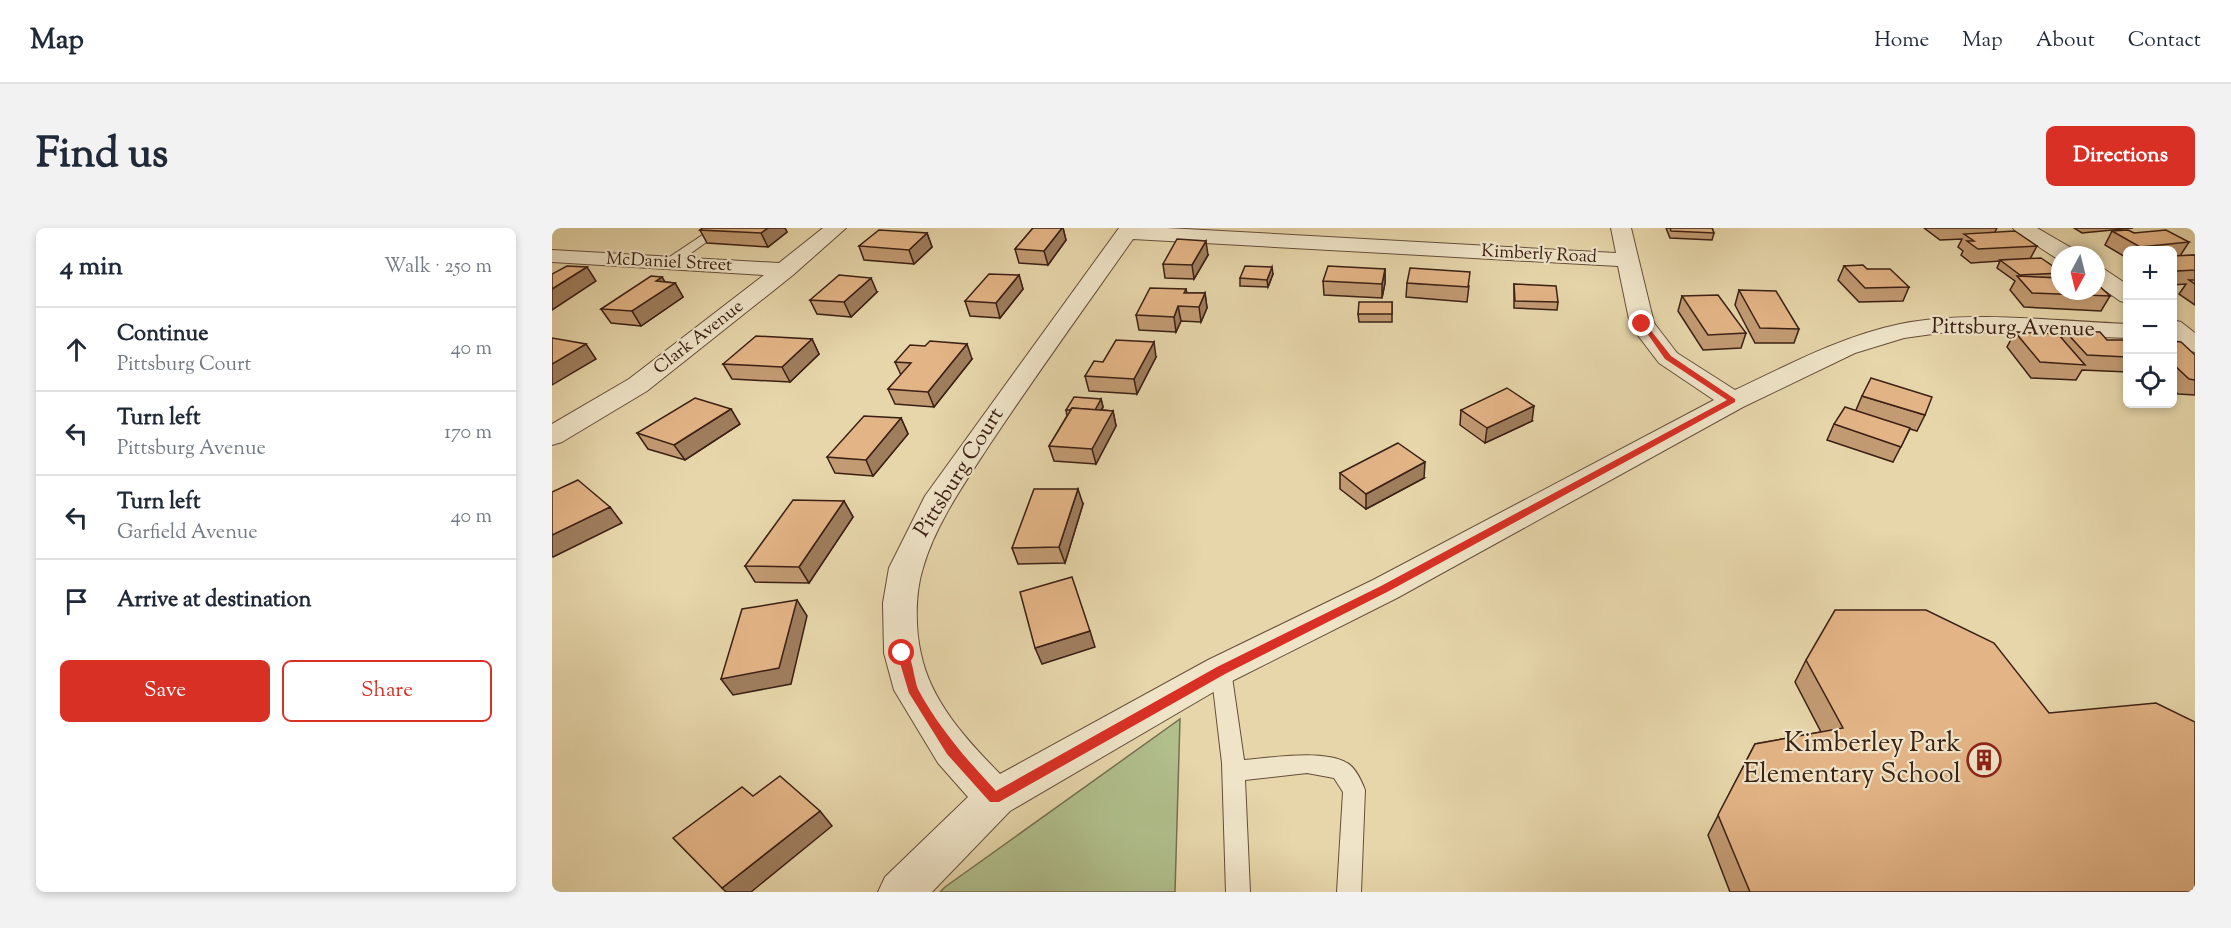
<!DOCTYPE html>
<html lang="en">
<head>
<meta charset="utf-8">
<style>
  body { margin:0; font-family:"Sorts Mill Goudy",serif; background:#f2f2f3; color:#1f2937 }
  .controls { position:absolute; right:18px; top:18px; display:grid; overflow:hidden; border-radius:9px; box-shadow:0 3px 9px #0003 }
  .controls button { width:54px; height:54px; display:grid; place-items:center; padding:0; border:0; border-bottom:2px solid #e0e1e3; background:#fff; color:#1f2937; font:30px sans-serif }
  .compass { position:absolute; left:1499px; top:18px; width:54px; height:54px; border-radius:50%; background:#fff; box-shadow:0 3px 9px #0003; rotate:187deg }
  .stop { position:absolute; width:18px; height:18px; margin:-14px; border:4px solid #d93025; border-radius:50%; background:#fff }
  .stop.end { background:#d93025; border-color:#fff; box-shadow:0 2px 6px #0008 }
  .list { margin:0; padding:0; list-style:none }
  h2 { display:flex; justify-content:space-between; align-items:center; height:78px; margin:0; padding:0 24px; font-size:26px }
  h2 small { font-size:20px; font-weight:400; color:#747a83 }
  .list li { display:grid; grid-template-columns:39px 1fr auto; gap:18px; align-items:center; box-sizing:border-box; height:84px; padding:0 24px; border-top:2px solid #e0e1e3 }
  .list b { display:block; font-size:22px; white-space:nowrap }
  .list p { margin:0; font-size:20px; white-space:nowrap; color:#747a83 }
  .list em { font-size:20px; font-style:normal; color:#747a83 }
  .actions { display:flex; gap:12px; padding:18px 24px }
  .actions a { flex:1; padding:14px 0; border:2px solid #d93025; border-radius:9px; text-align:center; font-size:21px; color:#d93025 }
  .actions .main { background:#d93025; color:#fff }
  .icon { flex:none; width:33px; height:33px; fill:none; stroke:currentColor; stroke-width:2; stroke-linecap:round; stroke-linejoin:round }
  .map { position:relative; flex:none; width:1643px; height:664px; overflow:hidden; border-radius:9px }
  header { display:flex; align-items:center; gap:36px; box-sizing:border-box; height:84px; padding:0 30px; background:#fff; border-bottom:2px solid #e0e1e3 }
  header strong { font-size:28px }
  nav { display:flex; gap:33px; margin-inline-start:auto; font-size:21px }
  .intro { display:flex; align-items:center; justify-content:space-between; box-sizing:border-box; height:144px; padding:0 36px }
  h1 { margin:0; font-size:42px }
  .button { padding:15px 27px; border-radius:9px; background:#d93025; color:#fff; font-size:21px; font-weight:700 }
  main { display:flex; gap:36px; padding:0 36px }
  aside { flex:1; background:#fff; border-radius:9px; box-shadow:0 3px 9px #0003 }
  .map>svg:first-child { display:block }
</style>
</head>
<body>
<header>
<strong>Map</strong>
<nav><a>Home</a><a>Map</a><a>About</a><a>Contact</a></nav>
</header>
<div class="intro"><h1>Find us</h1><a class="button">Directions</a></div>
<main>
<aside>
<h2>4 min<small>Walk · 250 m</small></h2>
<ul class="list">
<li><svg class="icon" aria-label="ahead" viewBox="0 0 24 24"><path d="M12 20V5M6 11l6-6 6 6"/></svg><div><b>Continue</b><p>Pittsburg Court</p></div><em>40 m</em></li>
<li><svg class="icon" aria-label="left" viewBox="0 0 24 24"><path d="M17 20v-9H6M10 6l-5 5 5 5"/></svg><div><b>Turn left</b><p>Pittsburg Avenue</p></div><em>170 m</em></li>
<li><svg class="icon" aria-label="left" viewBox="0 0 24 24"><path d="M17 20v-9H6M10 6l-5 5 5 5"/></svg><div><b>Turn left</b><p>Garfield Avenue</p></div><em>40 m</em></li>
<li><svg class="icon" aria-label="arrive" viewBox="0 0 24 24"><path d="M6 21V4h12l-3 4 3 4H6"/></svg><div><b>Arrive at destination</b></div></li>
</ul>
<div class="actions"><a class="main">Save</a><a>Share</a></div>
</aside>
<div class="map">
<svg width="1643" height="664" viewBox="0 0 1643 664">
  <rect width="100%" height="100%" fill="#e6d6aa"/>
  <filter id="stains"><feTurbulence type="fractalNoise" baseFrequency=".00333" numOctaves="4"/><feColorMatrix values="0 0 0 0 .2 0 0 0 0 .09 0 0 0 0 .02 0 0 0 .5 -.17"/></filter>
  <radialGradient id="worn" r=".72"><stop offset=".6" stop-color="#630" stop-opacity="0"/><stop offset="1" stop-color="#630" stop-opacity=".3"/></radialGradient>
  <polygon fill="#b0bf8c" stroke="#767050" stroke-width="1.5" points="628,491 623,664 388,664 393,659"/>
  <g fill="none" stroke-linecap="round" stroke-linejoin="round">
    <g stroke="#664e3a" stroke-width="2">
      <g id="lane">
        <polygon points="161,0 174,0 121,38 113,38 113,32"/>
        <path d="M669,434L676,436L679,442L692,532C718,530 772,521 795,535C803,539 810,554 813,562L809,664H785L791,564L782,550L755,545L693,552L698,664H674L670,535L659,442L662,436Z"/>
      </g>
    </g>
    <g stroke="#664e3a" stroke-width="2">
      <g id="street">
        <polygon points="271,0 294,0 241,47 95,163 10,214 0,217 0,196 77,151 212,47 0,34 0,22 227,35"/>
        <path d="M567,0H615L1064,25L1059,0H1079L1102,95L1125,125L1183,162C1236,137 1290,108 1348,96C1417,82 1504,93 1576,96V110L1402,103L1352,110L1303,125L1191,179L845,370L682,452L458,583L380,664H326L333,649L416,569L386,535L342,462L332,425L331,375L337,340L373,268ZM581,11L1066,38L1078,96L1081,101L1107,135L1162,172L821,352L656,432L448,546C415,512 379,474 369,426C363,400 363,365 371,340C383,297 414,253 438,216C484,147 533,79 581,11Z"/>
        <polygon points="1461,0 1485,0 1523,22 1526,27 1508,27 1507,32 1464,4"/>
        <polygon points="1544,39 1552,41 1576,57 1576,75 1568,73 1544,56"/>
        <polygon points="1620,92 1629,94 1643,105 1643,124 1634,122 1620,111"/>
      </g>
    </g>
    <use href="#lane" fill="#efe4c8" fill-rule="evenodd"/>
    <use href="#street" fill="#efe4c8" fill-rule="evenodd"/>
  </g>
  <g fill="#c39b73" stroke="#3b2015" stroke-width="1.5">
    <polygon points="151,0 233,0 235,4 216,19 155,15 148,2"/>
    <polygon points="481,0 511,0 514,12 496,37 467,35 463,21"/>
    <polygon points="1114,0 1160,0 1162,5 1160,12 1118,10"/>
    <polygon points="1372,0 1445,0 1443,4 1485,18 1478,31 1508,43 1508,47 1506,50 1558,68 1549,83 1472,79 1458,62 1463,53 1445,40 1448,33 1419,35 1409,27 1411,23 1406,19 1410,11 1388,12"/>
    <polygon points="1522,0 1581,0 1530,5"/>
    <polygon points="1560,3 1582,5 1637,14 1628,28 1643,27 1643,77 1627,66 1634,56 1620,57 1620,22 1575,22 1575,30 1553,17"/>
    <polygon points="375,5 380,19 362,36 312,32 307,18"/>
    <polygon points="656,27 642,51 613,50 611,36"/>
    <polygon points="1292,38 1315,41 1357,59 1351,73 1307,74 1286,52"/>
    <polygon points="833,41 833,55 830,70 772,67 771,53"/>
    <polygon points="721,46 716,59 688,58 688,50"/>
    <polygon points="467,47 471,61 448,90 418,88 413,73"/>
    <polygon points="113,54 123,55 131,69 89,98 59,95 49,81"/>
    <polygon points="855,55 917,58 915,74 854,69"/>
    <polygon points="962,56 1006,74 1005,82 962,80"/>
    <polygon points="634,61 635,65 653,65 655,80 649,94 629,93 624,104 587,102 584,87"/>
    <polygon points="1187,62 1247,101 1242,115 1203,115 1183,77"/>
    <polygon points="325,64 299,89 265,86 258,72"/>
    <polygon points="1130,68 1194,105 1189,120 1151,122 1126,83"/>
    <polygon points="840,74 840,94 807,94 806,86"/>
    <polygon points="1513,103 1575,117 1575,144 1530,142 1524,152 1479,150 1455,119 1463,104 1510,109"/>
    <polygon points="260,111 267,126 238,154 180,151 171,136"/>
    <polygon points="1620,113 1643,127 1643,167 1626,166 1620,161"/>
    <polygon points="604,129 585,166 537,163 533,148 551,134"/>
    <polygon points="420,131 382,179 343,176 336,161 349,147 343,134"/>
    <polygon points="1310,168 1373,187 1365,203 1358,201 1341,234 1275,212 1282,196 1304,182"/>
    <polygon points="549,171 551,179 550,182 561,183 564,198 544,236 502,233 497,218 515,188 514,182"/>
    <polygon points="909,182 980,193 933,215 908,197"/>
    <polygon points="349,190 356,206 321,248 283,245 275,229"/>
    <polygon points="188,196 133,232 96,221 85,205"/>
    <polygon points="788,245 872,250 814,281 788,261"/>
    <polygon points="292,273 301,289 257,355 203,354 193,338"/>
    <polygon points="531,276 513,335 466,336 460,320"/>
    <polygon points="1254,432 1497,485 1643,664 1178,664 1156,607 1203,516 1269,504 1243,454"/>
  </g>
  <g fill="#9f7e5e" stroke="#3b2015" stroke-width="1.5">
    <polygon points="216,0 233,0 235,4 216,19 209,5"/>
    <polygon points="510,0 511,0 514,12 496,37 492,23"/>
    <polygon points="375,5 380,19 362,36 357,22"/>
    <polygon points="654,13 656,27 642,51 640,37"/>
    <polygon points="35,39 44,53 0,82 0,61"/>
    <polygon points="720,39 721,46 716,59 715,52"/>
    <polygon points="833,41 833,55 830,70 830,56"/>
    <polygon points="467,47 471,61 448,90 444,75"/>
    <polygon points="110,49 116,59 123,55 131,69 89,98 80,83 104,53"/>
    <polygon points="319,50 325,64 299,89 292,74"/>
    <polygon points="653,65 655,80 649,94 647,79"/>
    <polygon points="626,78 629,93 624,104 622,89"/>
    <polygon points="260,111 267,126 238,154 230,139"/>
    <polygon points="602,114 604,129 585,166 582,151"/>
    <polygon points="34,116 44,131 0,157 0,136"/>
    <polygon points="415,116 420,131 382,179 376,164"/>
    <polygon points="549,171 551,179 543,192 541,184"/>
    <polygon points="982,178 980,193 933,215 935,200"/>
    <polygon points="179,181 188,196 133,232 122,217"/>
    <polygon points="561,183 564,198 544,236 540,221"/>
    <polygon points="349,190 356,206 321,248 314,232"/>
    <polygon points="873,234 872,250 814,281 814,266"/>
    <polygon points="526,261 531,276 513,335 507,319"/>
    <polygon points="292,273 301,289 257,355 247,339"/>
    <polygon points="58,279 70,295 1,329 0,328 0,307"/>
    <polygon points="245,372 255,388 239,456 181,467 169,451"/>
    <polygon points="538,403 543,419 490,436 483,420"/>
    <polygon points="268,583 280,598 199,664 174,664 170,660"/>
  </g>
  <g fill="#e3b486" stroke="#3b2015" stroke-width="1.5">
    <polygon points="151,0 216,0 209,5 148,2"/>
    <polygon points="481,0 510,0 492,23 463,21"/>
    <polygon points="1118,0 1160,0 1162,5 1119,3"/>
    <polygon points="327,2 375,5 357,22 307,18"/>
    <polygon points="1576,2 1582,5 1614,2 1637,14 1588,19 1560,3"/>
    <polygon points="1463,3 1485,18 1426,21 1415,13 1422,13 1412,6"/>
    <polygon points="625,11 654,13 640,37 611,36"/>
    <polygon points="1643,27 1643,42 1625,43 1620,40 1620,28"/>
    <polygon points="1489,30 1508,43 1508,45 1468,47 1448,32"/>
    <polygon points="1311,37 1315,41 1338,41 1357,59 1313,60 1292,38"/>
    <polygon points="15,38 35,39 0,61 0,46"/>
    <polygon points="693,38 720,39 715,52 688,50"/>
    <polygon points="776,38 833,41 830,56 771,53"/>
    <polygon points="858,40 918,44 916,59 855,55"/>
    <polygon points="437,46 467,47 444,75 413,73"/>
    <polygon points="287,47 319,50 292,74 258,72"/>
    <polygon points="99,48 110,49 104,53 123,55 80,83 49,81"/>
    <polygon points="1465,48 1508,50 1508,63 1544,63 1544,55 1558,68 1480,65"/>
    <polygon points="1637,52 1643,52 1643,56"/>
    <polygon points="962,56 1004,58 1006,74 963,73"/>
    <polygon points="598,60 634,61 632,65 653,65 647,79 626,78 622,89 584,87"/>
    <polygon points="1187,62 1224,63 1247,101 1208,100"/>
    <polygon points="1166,67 1194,105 1156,107 1130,68"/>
    <polygon points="807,74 840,74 840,86 806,86"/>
    <polygon points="1513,103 1548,104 1555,112 1571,112 1575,117 1575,129 1535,127"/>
    <polygon points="1463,104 1506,106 1533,137 1488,134"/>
    <polygon points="204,108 260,111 230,139 171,136"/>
    <polygon points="0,110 34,116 0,136"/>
    <polygon points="564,112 602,114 582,151 533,148 542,133 551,134"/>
    <polygon points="378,113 415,116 376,164 336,161 359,135 343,134 358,117 373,118"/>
    <polygon points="1620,113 1629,114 1643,127 1643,152 1637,151 1620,135"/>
    <polygon points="1319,150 1380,169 1373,187 1310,168"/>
    <polygon points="955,160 982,178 935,200 909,182"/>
    <polygon points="522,169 549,171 543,182 520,180 518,182 514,182"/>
    <polygon points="143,170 179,181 122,217 85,205"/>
    <polygon points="1293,179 1358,200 1349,219 1282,196"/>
    <polygon points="520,180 561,183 540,221 497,218"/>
    <polygon points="312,188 349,190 314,232 275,229"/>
    <polygon points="846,215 873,234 814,266 788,245"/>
    <polygon points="26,252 58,279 0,307 0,264"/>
    <polygon points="482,261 526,261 507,319 460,320"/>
    <polygon points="241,272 292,273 247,339 193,338"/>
    <polygon points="520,349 538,403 483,420 468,364"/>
    <polygon points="245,372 227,440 169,451 190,381"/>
    <polygon points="1283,382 1374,382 1442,415 1497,485 1604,475 1643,494 1643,664 1198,664 1166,587 1203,516 1291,500 1254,432"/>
    <polygon points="228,548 268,583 170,660 121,610 190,559 201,568"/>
  </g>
  <path fill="#d93025" d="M1088,95H1093L1119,128L1183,171V174L837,363L673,446L447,574H438L395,526L357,465L345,425L350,421C362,426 361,452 367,463C387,500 415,532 444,563L665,439L829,358L1175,172L1113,131Z"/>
  <defs>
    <g id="building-ring" transform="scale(1.725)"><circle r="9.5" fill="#efe4c8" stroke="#8f2418" stroke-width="1.5"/><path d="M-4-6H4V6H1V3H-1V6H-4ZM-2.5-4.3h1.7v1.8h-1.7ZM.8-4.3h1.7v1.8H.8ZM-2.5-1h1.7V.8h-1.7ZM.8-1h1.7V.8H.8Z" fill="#8f2418"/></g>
  </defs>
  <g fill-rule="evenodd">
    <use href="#building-ring" x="1432" y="532"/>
  </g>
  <g text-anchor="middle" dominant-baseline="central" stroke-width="4.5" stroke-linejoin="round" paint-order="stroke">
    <g font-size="18" fill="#3b2015" stroke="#efe4c8">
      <text transform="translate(987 27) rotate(3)">Kimberly Road</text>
      <text transform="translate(117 35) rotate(3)">McDaniel Street</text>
      <text transform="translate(147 110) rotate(-38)">Clark Avenue</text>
    </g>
    <g font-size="22" fill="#3b2015" stroke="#efe4c8">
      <text transform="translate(1461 101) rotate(1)">Pittsburg Avenue</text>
      <text transform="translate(408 245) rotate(-58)">Pittsburg Court</text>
    </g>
    <g font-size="27" fill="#3b2015" stroke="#efe4c8" text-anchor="end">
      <text x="1409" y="516">Kimberley Park<tspan x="1409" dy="31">Elementary School</tspan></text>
    </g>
  </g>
  <rect width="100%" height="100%" filter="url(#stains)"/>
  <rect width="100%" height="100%" fill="url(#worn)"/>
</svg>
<div class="controls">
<button>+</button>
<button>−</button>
<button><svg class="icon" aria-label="locate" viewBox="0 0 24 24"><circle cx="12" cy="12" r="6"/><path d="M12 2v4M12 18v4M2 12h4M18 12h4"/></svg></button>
</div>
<svg class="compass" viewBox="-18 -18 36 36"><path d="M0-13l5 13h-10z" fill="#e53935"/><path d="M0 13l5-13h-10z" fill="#747a83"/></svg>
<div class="stop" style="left:350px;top:425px"></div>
<div class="stop end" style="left:1090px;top:96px"></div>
</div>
</main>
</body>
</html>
